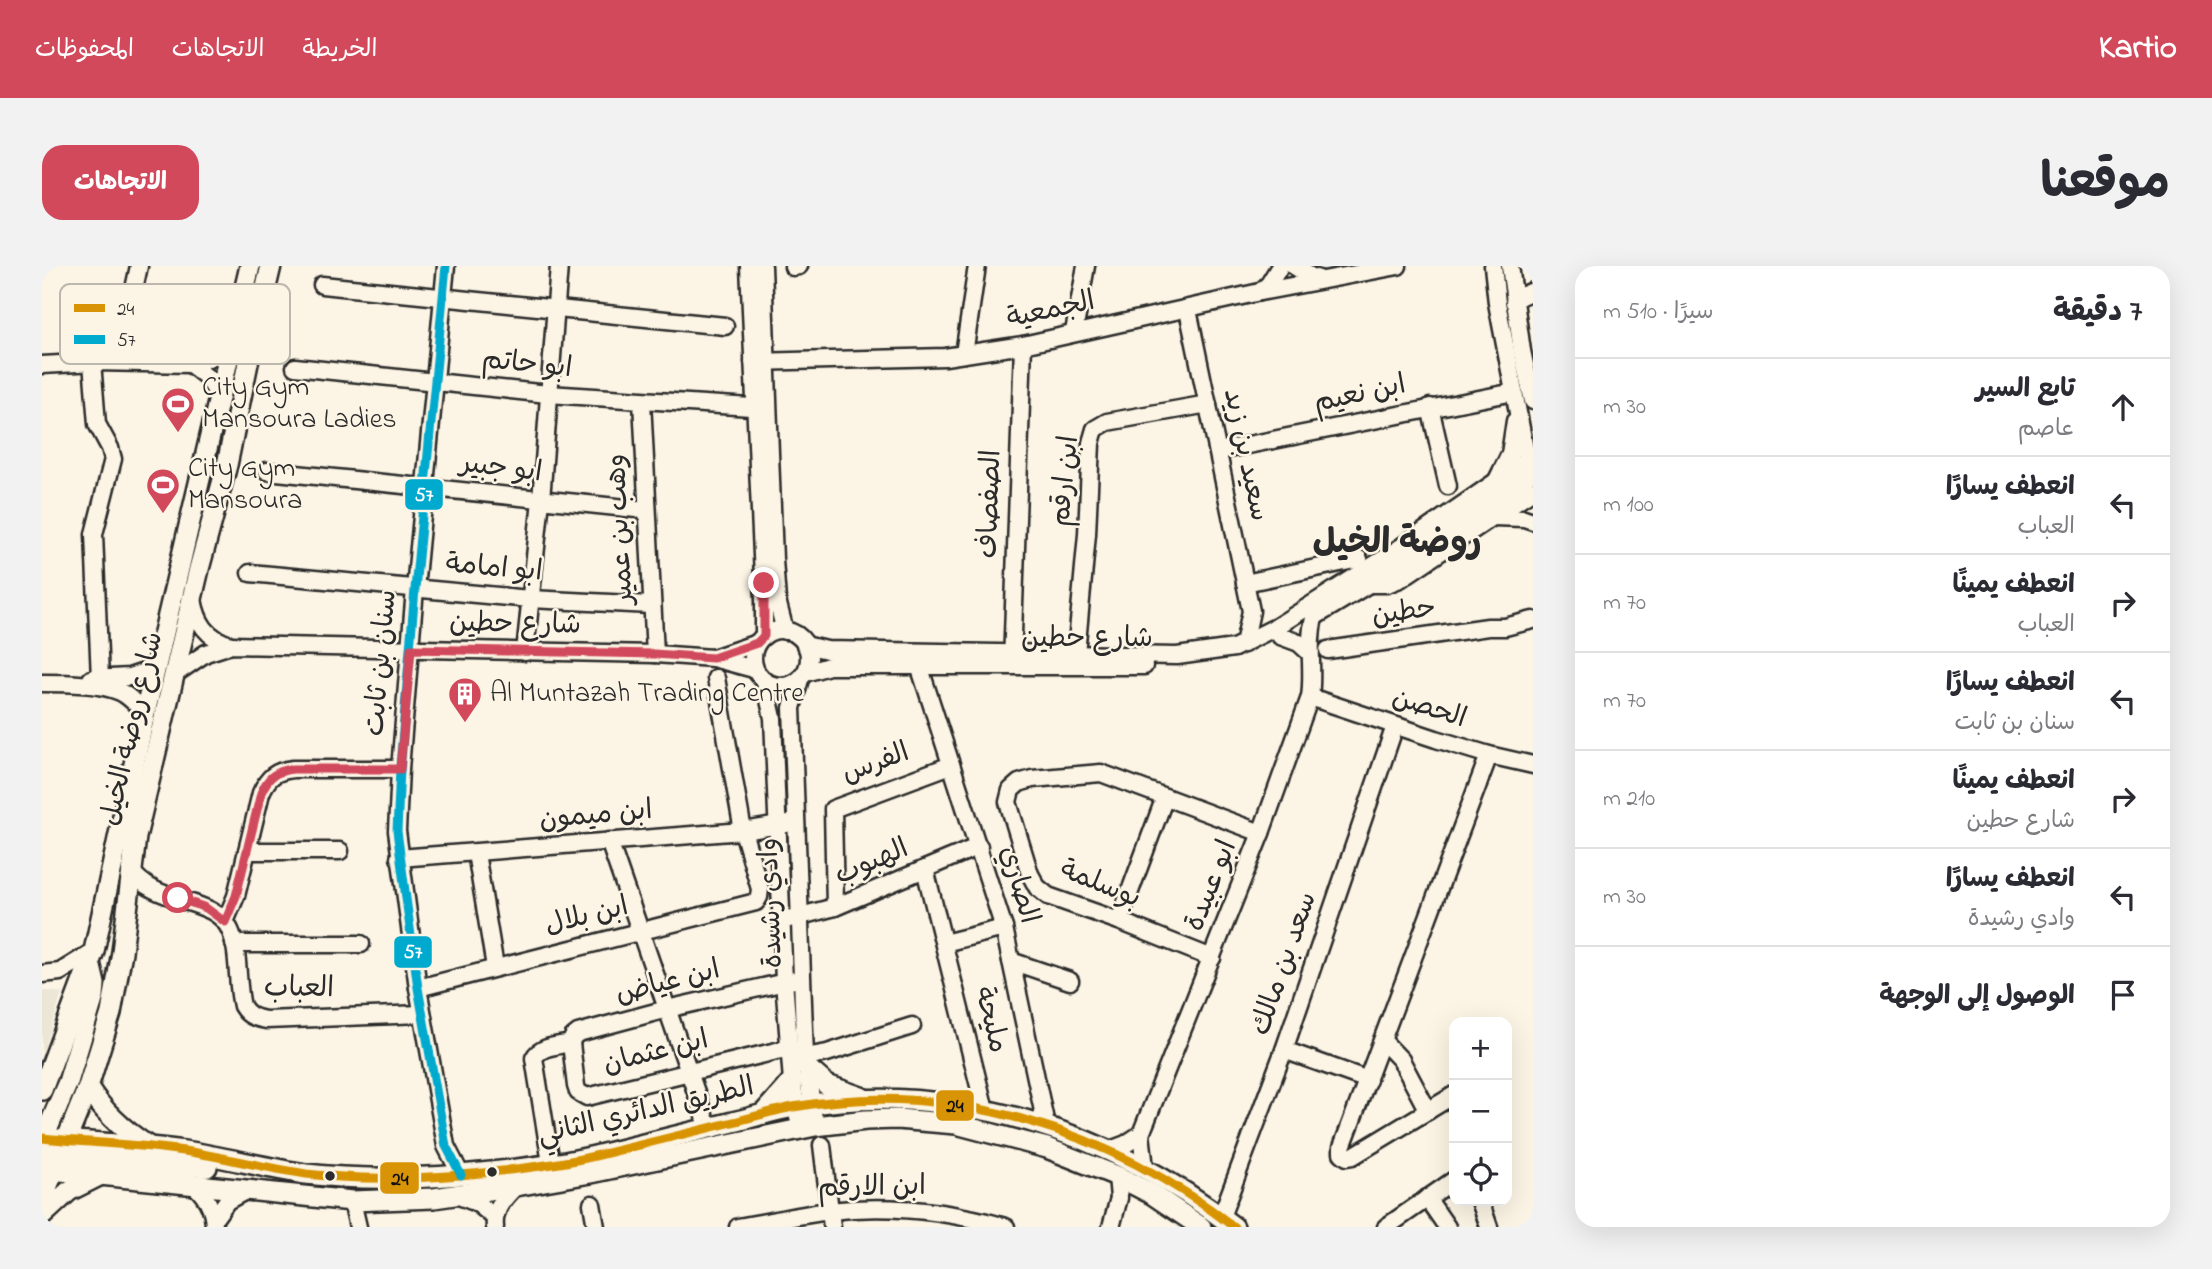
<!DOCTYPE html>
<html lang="ar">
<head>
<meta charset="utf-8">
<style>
  body { margin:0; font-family:"Indie Flower","Playpen Sans Arabic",sans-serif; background:#f2f2f3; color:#2b2b33; direction:rtl }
  .controls { position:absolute; right:21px; bottom:21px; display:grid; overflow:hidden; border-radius:14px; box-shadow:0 7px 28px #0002 }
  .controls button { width:63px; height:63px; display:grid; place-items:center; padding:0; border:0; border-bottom:2px solid #e1e1e2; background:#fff; color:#2b2b33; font:35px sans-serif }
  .stop { position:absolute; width:21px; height:21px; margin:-16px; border:5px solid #d1495b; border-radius:50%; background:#fff }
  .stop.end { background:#d1495b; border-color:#fff; box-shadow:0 2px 7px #0008 }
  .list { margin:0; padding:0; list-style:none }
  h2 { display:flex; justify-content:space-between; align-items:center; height:91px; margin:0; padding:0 28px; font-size:30px }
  h2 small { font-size:23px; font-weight:400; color:#7c7c81 }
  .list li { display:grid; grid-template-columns:46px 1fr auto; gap:21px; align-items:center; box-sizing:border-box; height:98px; padding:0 28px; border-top:2px solid #e1e1e2 }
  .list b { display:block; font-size:26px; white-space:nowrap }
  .list p { margin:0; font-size:23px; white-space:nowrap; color:#7c7c81 }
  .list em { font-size:23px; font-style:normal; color:#7c7c81 }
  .icon { flex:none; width:38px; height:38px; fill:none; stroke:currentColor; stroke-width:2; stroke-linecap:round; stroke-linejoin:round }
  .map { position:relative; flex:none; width:1491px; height:961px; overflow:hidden; direction:ltr; border-radius:21px }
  header { display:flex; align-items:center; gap:42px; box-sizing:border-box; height:98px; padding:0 35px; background:#d1495b; color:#fff }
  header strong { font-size:33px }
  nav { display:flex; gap:38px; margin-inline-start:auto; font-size:24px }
  .intro { display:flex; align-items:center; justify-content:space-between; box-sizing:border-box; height:168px; padding:0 42px }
  h1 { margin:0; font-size:49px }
  .button { padding:18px 32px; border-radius:21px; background:#d1495b; color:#fff; font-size:24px; font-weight:700 }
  main { display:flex; gap:42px; padding:0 42px }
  aside { flex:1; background:#fff; border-radius:21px; box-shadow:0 7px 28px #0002 }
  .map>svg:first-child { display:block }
</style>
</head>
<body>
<header>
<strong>Kartio</strong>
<nav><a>الخريطة</a><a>الاتجاهات</a><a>المحفوظات</a></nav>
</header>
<div class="intro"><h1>موقعنا</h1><a class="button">الاتجاهات</a></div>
<main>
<aside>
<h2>7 دقيقة<small>سيرًا · 510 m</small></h2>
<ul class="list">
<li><svg class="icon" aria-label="ahead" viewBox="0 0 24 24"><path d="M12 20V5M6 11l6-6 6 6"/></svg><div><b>تابع السير</b><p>عاصم</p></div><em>30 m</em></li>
<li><svg class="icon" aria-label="left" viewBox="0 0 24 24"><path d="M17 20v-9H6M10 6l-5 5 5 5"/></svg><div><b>انعطف يسارًا</b><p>العباب</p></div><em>100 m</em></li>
<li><svg class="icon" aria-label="right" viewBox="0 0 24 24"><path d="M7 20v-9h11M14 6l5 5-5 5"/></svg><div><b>انعطف يمينًا</b><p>العباب</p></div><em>70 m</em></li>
<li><svg class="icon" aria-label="left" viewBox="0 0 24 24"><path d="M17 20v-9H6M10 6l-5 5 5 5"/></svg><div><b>انعطف يسارًا</b><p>سنان بن ثابت</p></div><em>70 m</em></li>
<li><svg class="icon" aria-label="right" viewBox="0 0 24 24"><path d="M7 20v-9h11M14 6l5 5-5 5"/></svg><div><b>انعطف يمينًا</b><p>شارع حطين</p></div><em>210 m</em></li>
<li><svg class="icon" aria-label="left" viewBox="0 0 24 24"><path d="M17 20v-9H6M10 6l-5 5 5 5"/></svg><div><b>انعطف يسارًا</b><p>وادي رشيدة</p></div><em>30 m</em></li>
<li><svg class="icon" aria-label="arrive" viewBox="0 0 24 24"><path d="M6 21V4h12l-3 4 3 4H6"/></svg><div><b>الوصول إلى الوجهة</b></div></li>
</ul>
</aside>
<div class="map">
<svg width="1491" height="961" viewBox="0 0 1491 961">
  <rect width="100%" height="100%" fill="#fcf5e5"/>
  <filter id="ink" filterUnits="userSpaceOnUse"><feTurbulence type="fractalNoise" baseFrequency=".0143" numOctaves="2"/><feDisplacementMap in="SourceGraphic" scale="14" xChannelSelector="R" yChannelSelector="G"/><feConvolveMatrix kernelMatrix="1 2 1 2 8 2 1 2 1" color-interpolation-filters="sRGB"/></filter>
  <g filter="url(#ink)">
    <polygon fill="#ece6d7" points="0,724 20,727 0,790"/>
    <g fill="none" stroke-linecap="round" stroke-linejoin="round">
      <g stroke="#2b2b2b" stroke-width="21">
        <g id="minor">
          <polyline points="404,0 373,323 358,503 355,565 376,722 404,880 419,909"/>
          <polyline points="707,0 722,334 722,370"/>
          <polyline points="721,0 732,294 735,334 743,365"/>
          <polyline points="1252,0 1268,10 1277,13"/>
          <polyline points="1451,0 1455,37 1487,204"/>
          <polyline points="1468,0 1480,85 1491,135"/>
          <polyline points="751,1 757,0"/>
          <polyline points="280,19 683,60"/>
          <polyline points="1218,26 1227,18 1238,0"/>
          <polyline points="1472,36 1477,31 1491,25"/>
          <polyline points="1146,44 1209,345 1202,378"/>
          <polyline points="1032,66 1044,0"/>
          <polyline points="922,88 935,0"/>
          <polyline points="50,96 55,158 68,182 71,193 52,268 58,413"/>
          <polyline points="76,96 97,0"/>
          <polyline points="711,96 903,91 981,79 1218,26 1356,0"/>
          <polyline points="148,98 166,112 177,131"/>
          <polyline points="0,99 54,96 148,98 177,89 189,80"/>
          <polyline points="253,101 506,128 725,142"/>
          <polyline points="600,135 613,388"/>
          <polyline points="1388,141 1406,220"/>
          <polyline points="1176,185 1472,126"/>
          <polyline points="225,205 604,244"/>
          <polyline points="1455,214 1468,188 1473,155"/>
          <polyline points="1451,251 1482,252 1491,255"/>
          <polyline points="208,307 488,333 609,339"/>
          <polyline points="1203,317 1317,293"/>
          <polyline points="1327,318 1345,318 1358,313 1491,224"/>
          <path d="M151,333C155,357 165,372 189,379"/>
          <polyline points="1274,350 1327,318 1491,206"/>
          <circle cx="739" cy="392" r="28"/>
          <polyline points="1238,370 1257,377 1268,387"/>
          <polyline points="763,379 785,384 1135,390 1192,382 1234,361 1343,292 1491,190"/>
          <polyline points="1286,384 1446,361 1463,361 1491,354"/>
          <polyline points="483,386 499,234 517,0"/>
          <polyline points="1034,388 1045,268 1049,177 1053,163 1065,156 1166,138"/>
          <polyline points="874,390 962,662 1004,859"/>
          <polyline points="671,392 715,377"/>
          <polyline points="970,398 981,79"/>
          <polyline points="763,407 787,400 1102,400"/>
          <polyline points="133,408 164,387 189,379 613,388 671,392 712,403"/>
          <polyline points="49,413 87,411 114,402"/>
          <polyline points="758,413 750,442 763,791 773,860"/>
          <polyline points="723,416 731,452 742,715 750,815 758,862"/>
          <path d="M0,417C22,417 63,417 82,428C90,433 96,440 103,447"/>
          <polyline points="1268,431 1394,473 1447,489 1491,499"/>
          <polyline points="567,575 664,855"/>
          <polyline points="205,585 298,585"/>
          <polyline points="434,587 453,701"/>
          <polyline points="357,592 701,565 744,558"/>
          <path d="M88,603C113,641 173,629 188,664C198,685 194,717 200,740C206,750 213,752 224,754L380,748"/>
          <polyline points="883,603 943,844"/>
          <polyline points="793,641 791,543 909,499"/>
          <polyline points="747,653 793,641 937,580"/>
          <polyline points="1077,655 1123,531"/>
          <path d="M183,656L194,630L219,527C226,511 233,505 251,503H358"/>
          <polyline points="902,677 962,662"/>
          <polyline points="192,678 319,678"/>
          <polyline points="1170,692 1077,655 1006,630 995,621 988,608 966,536 969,524 977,517 990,513 1059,507 1219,567"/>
          <polyline points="969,695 1028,715"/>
          <polyline points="0,708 18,706 52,685"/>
          <polyline points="376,722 714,636 717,631 718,623 701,565 674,412"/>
          <polyline points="1341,775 1359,794 1386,845"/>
          <polyline points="529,777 534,820 536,826 545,831 747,782"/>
          <polyline points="529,777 531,771 536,767 625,743 752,714"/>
          <polyline points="1242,784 1326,814"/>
          <polyline points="763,791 785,787 870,760"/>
          <polyline points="1412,829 1311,890 1305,891 1300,887 1300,881 1447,489"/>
          <polyline points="780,879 790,961"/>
          <polyline points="1068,884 1084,878 1099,868"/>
          <path d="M509,897L492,792C498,780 516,780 529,777"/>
          <path d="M1103,902L1099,868L1219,567L1268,431C1272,404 1265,378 1272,352"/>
          <path d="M149,917C163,927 172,943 172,961"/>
          <polyline points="414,929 435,937 451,950"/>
          <polyline points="1385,932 1405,961"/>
          <polyline points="310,935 316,961"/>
          <polyline points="1438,935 1447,961"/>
          <polyline points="550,938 554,961"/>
          <polyline points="1179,951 1242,784 1353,460"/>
          <polyline points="172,953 185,935 205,924"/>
          <path d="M453,961C451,944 462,932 474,920"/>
          <path d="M696,961C726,956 757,949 787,945C846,938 907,945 964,961"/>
          <polyline points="1069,961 1077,932 1075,910"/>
          <polyline points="1344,961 1412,914"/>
        </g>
      </g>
      <g stroke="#2b2b2b" stroke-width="24">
        <g id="major">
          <polyline points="763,800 785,819 819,831"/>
          <path d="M46,821C61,846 81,864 106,880"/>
          <polyline points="0,824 52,685 103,447 208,0"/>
          <polyline points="721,848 750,815"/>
          <path d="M0,872C47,877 95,878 142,885C183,891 223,902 264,908C315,914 367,913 418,909C463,905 510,900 553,890C599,879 645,867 691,856C713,851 735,843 758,840C912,814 1070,866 1192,961"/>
          <polyline points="0,876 26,816 52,730 53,718 49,701"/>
          <polyline points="0,888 165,901"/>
          <polyline points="0,903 310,935 392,932 474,920 549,907 773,860 824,854 855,853 914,858 1005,882 1075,910 1110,928 1159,961"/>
          <polyline points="0,934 46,821 69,747 80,686 94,571 157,303 185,199 206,97 229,0"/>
          <polyline points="0,950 27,925 59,909"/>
        </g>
      </g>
      <use href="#minor" stroke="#fcf5e5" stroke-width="16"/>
      <use href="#major" stroke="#fcf5e5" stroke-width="19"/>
      <g stroke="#fcf5e5" stroke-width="14">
        <path id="bus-1" d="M0,872C47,877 95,878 142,885C183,891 223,902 264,908C315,914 367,913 418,909C463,905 510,900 553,890C599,879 645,867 691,856C713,851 735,843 758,840C912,814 1070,866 1192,961"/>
      </g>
      <g stroke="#fcf5e5" stroke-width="14">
        <polyline id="bus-2" points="404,0 373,323 358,503 355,565 376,722 404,880 419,909"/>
      </g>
      <use href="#bus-1" stroke="#d89406" stroke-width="9"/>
      <use href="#bus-2" stroke="#00a9ce" stroke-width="9"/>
    </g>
  </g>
  <g fill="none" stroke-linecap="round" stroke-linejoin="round" filter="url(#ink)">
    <path stroke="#d1495b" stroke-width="9" d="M136,632L164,642L183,656L194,630L219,527C226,511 233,505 251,503H358L369,383L612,388L671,392L715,377L722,370V317"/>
  </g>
  <defs>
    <g id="stadium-pin" transform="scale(1.75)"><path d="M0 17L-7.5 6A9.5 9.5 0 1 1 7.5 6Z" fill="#d1495b" stroke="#fcf5e5"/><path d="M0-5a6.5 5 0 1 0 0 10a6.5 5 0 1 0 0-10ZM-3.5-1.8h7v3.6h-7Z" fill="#fff"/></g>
    <g id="building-pin" transform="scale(1.75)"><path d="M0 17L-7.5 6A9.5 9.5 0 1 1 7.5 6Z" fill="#d1495b" stroke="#fcf5e5"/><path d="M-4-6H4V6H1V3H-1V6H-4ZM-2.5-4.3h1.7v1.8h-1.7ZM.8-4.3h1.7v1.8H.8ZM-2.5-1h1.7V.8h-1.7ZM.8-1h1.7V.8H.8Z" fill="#fff"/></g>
  </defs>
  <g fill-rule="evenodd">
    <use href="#stadium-pin" x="136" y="138"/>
    <use href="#stadium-pin" x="121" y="219"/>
    <use href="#building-pin" x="423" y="428"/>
  </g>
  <g fill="#2b2b2b" stroke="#fcf5e5" stroke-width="2.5">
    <circle cx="450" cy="906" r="6"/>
    <circle cx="288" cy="910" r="6"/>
  </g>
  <g text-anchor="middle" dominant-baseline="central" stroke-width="5" stroke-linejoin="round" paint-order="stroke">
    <g font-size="28" fill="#2b2b2b" stroke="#fcf5e5">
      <text transform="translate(1009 45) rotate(-12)">الجمعية</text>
      <text transform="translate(485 99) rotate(6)">ابو حاتم</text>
      <text transform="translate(1318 129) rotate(-12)">ابن نعيم</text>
      <text transform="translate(1203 189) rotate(78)">سعيد بن زيد</text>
      <text transform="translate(459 203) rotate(7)">ابو جبير</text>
      <text transform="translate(1024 215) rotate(-84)">ابن ارقم</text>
      <text transform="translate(949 238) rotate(-88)">الصفصاف</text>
      <text transform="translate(579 263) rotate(-93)">وهب بن عمير</text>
      <text transform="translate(452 303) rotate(5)">ابو امامة</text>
      <text transform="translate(1362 347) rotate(-8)">حطين</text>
      <text transform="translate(473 359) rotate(1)">شارع حطين</text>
      <text x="1045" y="373">شارع حطين</text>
      <text transform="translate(340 397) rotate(-85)">سنان بن ثابت</text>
      <text transform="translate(1387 443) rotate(18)">الحصن</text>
      <text transform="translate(91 463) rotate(-77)">شارع روضة الخيل</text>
      <text transform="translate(834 498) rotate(-20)">الفرس</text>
      <text transform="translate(554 550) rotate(-5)">ابن ميمون</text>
      <text transform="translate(830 597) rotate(-23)">الهبوب</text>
      <text transform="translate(976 619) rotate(74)">الصاري</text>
      <text transform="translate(1058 619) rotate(22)">بوسلمة</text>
      <text transform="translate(1170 620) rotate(-68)">ابو عبيدة</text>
      <text transform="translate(730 637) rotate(-92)">وادي رشيدة</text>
      <text transform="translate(545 651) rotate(-14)">ابن بلال</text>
      <text transform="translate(1243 698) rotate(-71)">سعد بن مالك</text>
      <text transform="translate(626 717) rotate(-14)">ابن عياض</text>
      <text transform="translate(257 723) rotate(1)">العباب</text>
      <text transform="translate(948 754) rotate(76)">مليحة</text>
      <text transform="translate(614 787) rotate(-14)">ابن عثمان</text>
      <text transform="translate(604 846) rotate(-13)">الطريق الدائري الثاني</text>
      <text transform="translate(830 922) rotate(-1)">ابن الارقم</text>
    </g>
    <g font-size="28" fill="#2b2b2b" stroke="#fcf5e5" text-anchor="start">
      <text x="160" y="122">City Gym<tspan x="160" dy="32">Mansoura Ladies</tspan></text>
      <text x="146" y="203">City Gym<tspan x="146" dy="32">Mansoura</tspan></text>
      <text x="448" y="428">Al Muntazah Trading Centre</text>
    </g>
    <g font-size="35" font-weight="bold" fill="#2b2b2b" stroke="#fcf5e5">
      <text x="1355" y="277">روضة الخيل</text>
    </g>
  </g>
  <rect x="18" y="18" width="230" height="80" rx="10" fill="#fcf5e5" stroke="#bdb8ad" stroke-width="2"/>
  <rect x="32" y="38" width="31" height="8" fill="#d89406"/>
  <rect x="32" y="69" width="31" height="9" fill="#00a9ce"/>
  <g font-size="19" fill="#2b2b2b">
    <text x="75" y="49">24</text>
    <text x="75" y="80">57</text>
  </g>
  <g stroke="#fcf5e5" stroke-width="2.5">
    <rect x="362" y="212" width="40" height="33" rx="7" fill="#00a9ce"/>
    <rect x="351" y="669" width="40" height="34" rx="7" fill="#00a9ce"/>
    <rect x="893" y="823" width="40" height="33" rx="7" fill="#d89406"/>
    <rect x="337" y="895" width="41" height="34" rx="7" fill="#d89406"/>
  </g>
  <g font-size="19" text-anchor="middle" font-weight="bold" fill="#fff">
    <text x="382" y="235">57</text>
    <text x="371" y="692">57</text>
  </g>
  <g font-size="19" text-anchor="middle" font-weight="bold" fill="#111">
    <text x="913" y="846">24</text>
    <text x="358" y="919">24</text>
  </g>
</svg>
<div class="controls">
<button>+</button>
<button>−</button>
<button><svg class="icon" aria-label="locate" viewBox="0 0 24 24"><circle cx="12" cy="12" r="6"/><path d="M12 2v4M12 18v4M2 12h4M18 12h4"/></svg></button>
</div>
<div class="stop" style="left:136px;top:632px"></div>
<div class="stop end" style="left:722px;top:317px"></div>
</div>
</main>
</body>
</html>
